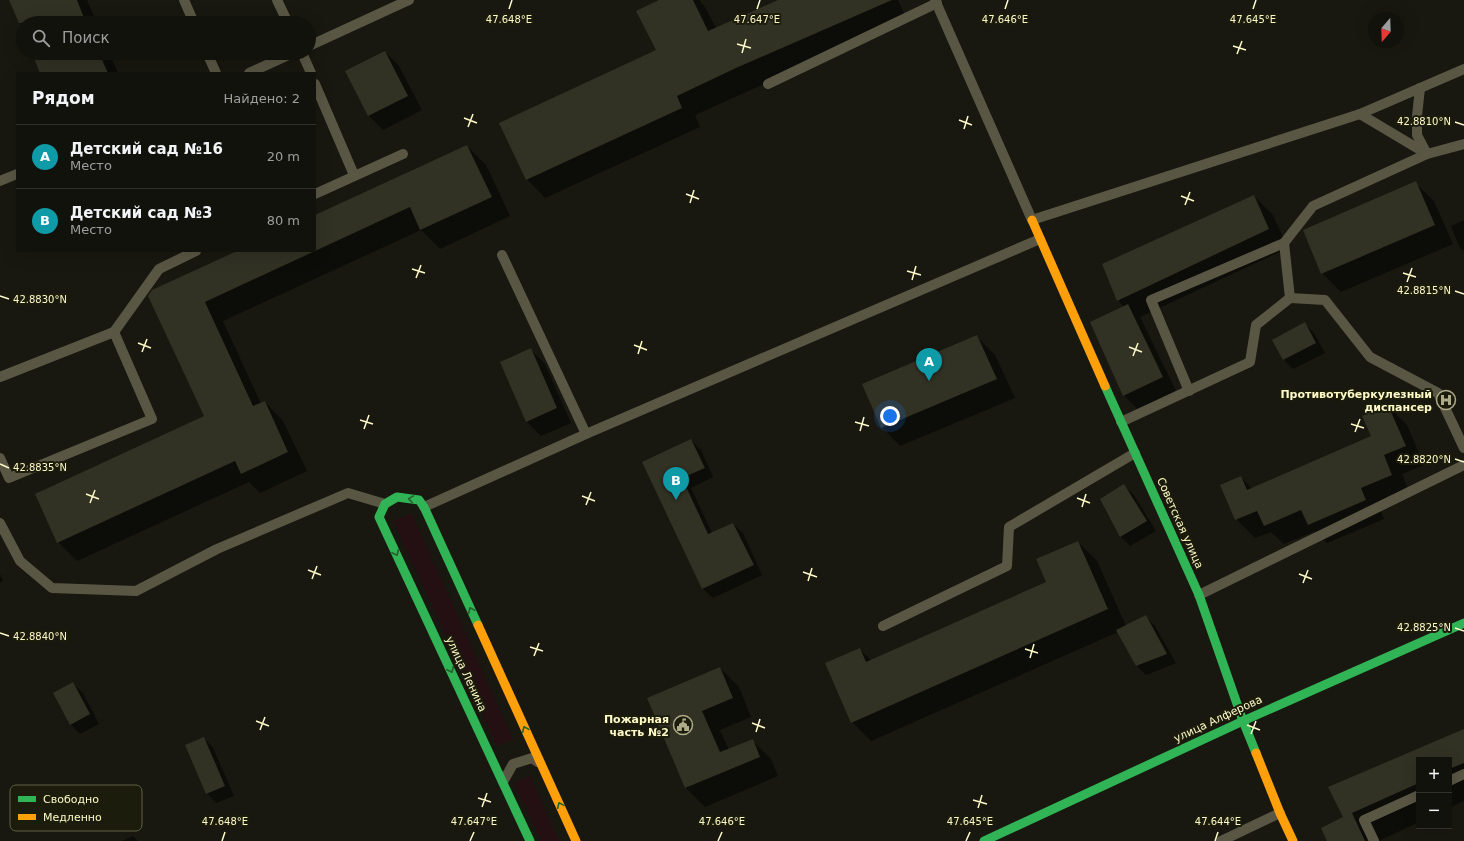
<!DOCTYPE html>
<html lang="ru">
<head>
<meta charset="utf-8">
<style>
  body { margin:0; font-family:"DejaVu Sans",sans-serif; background:#1f201a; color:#f1f3f6 }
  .controls { position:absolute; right:12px; bottom:12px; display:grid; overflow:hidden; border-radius:0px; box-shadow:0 4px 16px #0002 }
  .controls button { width:36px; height:36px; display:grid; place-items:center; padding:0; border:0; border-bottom:1px solid #31322d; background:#12120c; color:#f1f3f6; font:20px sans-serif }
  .compass { position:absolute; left:1368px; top:12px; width:36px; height:36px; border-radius:50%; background:#12120c; box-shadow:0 4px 16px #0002; rotate:199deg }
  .you { position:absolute; left:890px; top:416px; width:14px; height:14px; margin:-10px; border:3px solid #fff; border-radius:50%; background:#1a73e8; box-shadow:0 0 0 6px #1a73e833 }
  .badge { display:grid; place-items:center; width:26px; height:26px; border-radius:50%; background:#aeab88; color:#fff; font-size:13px; font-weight:700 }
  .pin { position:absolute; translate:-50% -33px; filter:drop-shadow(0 1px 2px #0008) }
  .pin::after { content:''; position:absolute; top:21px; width:14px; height:12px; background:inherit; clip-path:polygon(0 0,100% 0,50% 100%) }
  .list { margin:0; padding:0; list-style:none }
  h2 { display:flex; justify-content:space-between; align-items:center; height:52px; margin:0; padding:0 16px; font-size:17px }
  h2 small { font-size:13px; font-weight:400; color:#9c9e9d }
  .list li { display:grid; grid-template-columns:26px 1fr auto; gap:12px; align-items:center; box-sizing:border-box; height:64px; padding:0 16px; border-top:1px solid #31322d }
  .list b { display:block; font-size:15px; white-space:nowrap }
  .list p { margin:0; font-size:13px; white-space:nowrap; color:#9c9e9d }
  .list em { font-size:13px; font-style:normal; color:#9c9e9d }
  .icon { flex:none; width:22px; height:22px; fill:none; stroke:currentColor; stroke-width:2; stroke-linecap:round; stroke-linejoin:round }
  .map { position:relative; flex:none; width:1464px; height:841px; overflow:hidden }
  .search { position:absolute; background:#12120c; box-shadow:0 4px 16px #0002; left:16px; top:16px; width:300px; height:44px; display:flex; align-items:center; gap:10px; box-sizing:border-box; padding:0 14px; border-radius:22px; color:#9c9e9d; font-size:15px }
  .panel { position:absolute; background:#12120c; box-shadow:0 4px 16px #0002; left:16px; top:72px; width:300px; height:180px; border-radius:0px }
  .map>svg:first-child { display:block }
</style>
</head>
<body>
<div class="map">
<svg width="1464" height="841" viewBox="0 0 1464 841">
  <rect width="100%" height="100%" fill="#181810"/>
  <g fill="#241013">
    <polygon points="412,514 513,739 497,746 393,521"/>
    <polygon points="530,775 559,841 541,841 514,783"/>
  </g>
  <g fill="#0007">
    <polygon points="10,0 87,0 97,23 23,23 23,30"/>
    <polygon points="661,0 699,0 705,7 716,28 781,0 898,0 907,20 695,115 700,127 545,198 527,179 657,51"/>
    <polygon points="385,52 399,66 422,110 383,130 369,116 346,72"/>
    <polygon points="33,53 109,53 118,73 41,73"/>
    <polygon points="467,146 486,165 510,216 440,249 421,230 223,321 261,404 265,402 283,421 307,471 260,493 249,482 77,561 58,542 205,417 149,296 239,251 315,251 315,216"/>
    <polygon points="1415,183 1434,201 1453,244 1341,292 1322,273"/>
    <polygon points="1254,196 1273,215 1288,248 1140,317 1176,391 1138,410 1124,395 1124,307 1118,300"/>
    <polygon points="1464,220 1464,251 1460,248 1451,226"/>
    <polygon points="1305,324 1314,333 1325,353 1293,369 1284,360 1273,340"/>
    <polygon points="976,336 995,355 1015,398 900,446 882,427"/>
    <polygon points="531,350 545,364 571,423 541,436 526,421"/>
    <polygon points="1388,406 1407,425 1424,465 1402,474 1410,494 1379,507 1384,519 1327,543 1315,531 1284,544 1271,532 1255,538 1236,519 1241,477 1252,489 1372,437"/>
    <polygon points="691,440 701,450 713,477 691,488 712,533 733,524 743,533 762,575 713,598 703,589 644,463"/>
    <polygon points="1124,486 1134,495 1156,531 1130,546 1121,537 1102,499"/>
    <polygon points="1078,542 1097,561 1126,626 1146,617 1155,626 1176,663 1146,675 1137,666 1118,632 871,741 852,722 859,649 871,660 1047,582"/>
    <polygon points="0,574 3,581 0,583"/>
    <polygon points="720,668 739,687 751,717 720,730 729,750 752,740 771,759 778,776 705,807 686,788 648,698"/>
    <polygon points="73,684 83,693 99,724 80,734 71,725 54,694"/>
    <polygon points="1464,730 1464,801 1449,808 1449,760 1419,760 1419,822 1379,841 1328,841 1344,818 1330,788"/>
    <polygon points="204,738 213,748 234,796 216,803 207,793"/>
    <polygon points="133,836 138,841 122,841"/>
  </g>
  <g fill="#313124">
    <polygon points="9,0 77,0 86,23 19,23"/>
    <polygon points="659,0 693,0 708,31 778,0 892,0 736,68 677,96 682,108 526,180 499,123 656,50 636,11"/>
    <polygon points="385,51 408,96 368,116 345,71"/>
    <polygon points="32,53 99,53 108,73 40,73"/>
    <polygon points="467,145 492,197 420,230 410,207 205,302 253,406 265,401 288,452 241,474 235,461 57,543 35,494 204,416 148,296 152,290 237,251 315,251 315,215"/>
    <polygon points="1416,181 1435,225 1321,274 1303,230"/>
    <polygon points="1254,195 1269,229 1117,301 1102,264"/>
    <polygon points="1128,304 1163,377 1123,396 1090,322"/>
    <polygon points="1305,322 1316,343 1283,360 1272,340"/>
    <polygon points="977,335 997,379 881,428 862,384"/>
    <polygon points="531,348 557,408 526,422 500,362"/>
    <polygon points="1388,405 1406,446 1384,455 1392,475 1361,488 1366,500 1308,525 1301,510 1264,526 1257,511 1235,520 1220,485 1241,476 1247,490 1371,436 1362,416"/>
    <polygon points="691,439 705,468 682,478 708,534 733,523 754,565 702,589 642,462"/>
    <polygon points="1124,484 1147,521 1120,537 1100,499"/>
    <polygon points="1078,541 1108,609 851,723 825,663 860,648 866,662 1046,582 1036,559"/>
    <polygon points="1146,615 1167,654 1136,666 1116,630"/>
    <polygon points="720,667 733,698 702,711 720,752 753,739 760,757 685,788 647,698"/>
    <polygon points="73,682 90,714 70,725 53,693"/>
    <polygon points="1464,729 1464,763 1449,769 1449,760 1419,760 1419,783 1352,813 1365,841 1327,841 1321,828 1343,817 1328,787"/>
    <polygon points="204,737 225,786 206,794 185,745"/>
  </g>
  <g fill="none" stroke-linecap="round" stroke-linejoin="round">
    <g stroke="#595644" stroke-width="10">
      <polyline points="184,0 194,23"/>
      <polyline points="277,0 288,23"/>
      <polyline points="935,0 1032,220 1360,114 1464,69"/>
      <polyline points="309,46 409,0"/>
      <polyline points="207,53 216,73"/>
      <polyline points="302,53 311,73"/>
      <polyline points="249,73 293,53"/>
      <polyline points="315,84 354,175"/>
      <polyline points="768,84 937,3"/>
      <polyline points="1360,114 1427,154 1464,144"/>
      <polyline points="0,181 17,174"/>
      <polyline points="315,194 403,154"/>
      <polyline points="502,255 586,434 1040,239"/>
      <polyline points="1290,298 1325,300 1370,357 1438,393 1464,448"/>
      <polyline points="114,332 159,269 196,251"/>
      <polyline points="0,377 114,332 152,419 9,478 0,458"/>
      <polyline points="1189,391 1151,300 1284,243 1313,206 1427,154 1417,135 1417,116 1420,88"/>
      <polyline points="1121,422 1250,362 1256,325 1290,298 1284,243"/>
      <polyline points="424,507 586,434"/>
      <polyline points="0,523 20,561 52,588 136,591 217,549 348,493 385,504"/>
      <polyline points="1199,595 1464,465"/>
      <polyline points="883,626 1007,566 1009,527 1135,453"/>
      <polyline points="1449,781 1464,774"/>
      <polyline points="503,782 513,764 532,758 538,762"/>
      <polyline points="1221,841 1280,813"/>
      <polyline points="1374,841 1364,820 1419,795"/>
    </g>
    <g stroke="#30b455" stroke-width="9">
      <polyline points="1105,386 1199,595 1243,721 1256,753"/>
      <polyline points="478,625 424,507 419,500 397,497 385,504 379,517 530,841"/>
      <polyline points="984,841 1243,721 1464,623"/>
    </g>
    <g stroke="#ff9f0a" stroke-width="9">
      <polyline points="1032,220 1105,386"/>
      <polyline points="478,625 576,841"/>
      <polyline points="1256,753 1280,813 1293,841"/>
    </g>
  </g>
  <defs><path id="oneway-chevron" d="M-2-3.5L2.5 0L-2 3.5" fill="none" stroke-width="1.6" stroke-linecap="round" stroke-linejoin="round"/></defs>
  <g stroke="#25602d">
    <use href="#oneway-chevron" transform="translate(411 499) rotate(-171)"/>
    <use href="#oneway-chevron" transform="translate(396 553) rotate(65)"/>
    <use href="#oneway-chevron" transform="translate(471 610) rotate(-114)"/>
    <use href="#oneway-chevron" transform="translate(451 670) rotate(65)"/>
    <use href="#oneway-chevron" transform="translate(525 729) rotate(-114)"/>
    <use href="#oneway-chevron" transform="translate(560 805) rotate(-114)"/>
  </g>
  <path fill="none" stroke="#fefac8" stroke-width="1.5" d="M509,9L512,0M757,9L760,0M1005,9L1008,0M1253,9L1256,0M737,44L751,48M1233,46L1246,50M742,53L746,39M1237,54L1242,41M464,118L477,123M959,120L972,125M1455,122L1464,125M468,127L473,114M964,129L968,116M686,194L699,199M1181,196L1194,201M690,203L694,190M1185,205L1190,192M412,269L425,273M907,271L921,275M1403,273L1416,277M416,278L421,265M912,280L916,266M1407,282L1412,268M1455,291L1464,294M0,296L9,299M138,343L151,348M634,345L647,350M1129,347L1142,352M142,352L147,339M638,354L642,341M1133,356L1138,343M360,420L373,424M855,422L869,426M1351,424L1364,428M364,429L369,415M860,431L864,417M1355,432L1360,419M1455,459L1464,462M0,464L9,468M86,494L99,499M582,496L595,501M1077,498L1090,503M90,503L95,490M586,505L591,492M1082,507L1086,494M308,570L321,575M803,572L817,577M1299,574L1312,579M312,579L317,566M808,581L812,568M1303,583L1308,570M1455,628L1464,631M0,633L9,636M530,647L543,651M1025,649L1038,653M534,656L539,643M1030,658L1034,644M256,721L269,726M752,723L765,728M1247,725L1260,730M260,730L265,717M756,732L760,719M1251,734L1256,721M478,798L491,802M973,800L987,804M482,807L487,793M978,808L982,795M222,841L225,832M470,841L474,832M718,841L722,832M966,841L970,832M1215,841L1218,832"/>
  <defs>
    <g id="hospital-ring" transform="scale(1)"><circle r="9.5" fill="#1c1c0c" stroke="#aeab88" stroke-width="1.5"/><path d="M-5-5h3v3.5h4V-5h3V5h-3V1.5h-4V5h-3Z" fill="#aeab88"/></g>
    <g id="civic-ring" transform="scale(1)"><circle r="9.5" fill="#1c1c0c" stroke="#aeab88" stroke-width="1.5"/><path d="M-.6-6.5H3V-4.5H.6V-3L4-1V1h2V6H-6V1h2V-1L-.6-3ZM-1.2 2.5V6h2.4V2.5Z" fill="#aeab88"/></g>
  </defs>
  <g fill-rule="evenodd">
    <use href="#hospital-ring" x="1446" y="400"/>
    <use href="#civic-ring" x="683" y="725"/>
  </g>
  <g text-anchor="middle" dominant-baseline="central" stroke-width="4" stroke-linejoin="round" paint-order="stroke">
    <g font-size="11" font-weight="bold" fill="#fefac8" stroke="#1c1c0c" text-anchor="end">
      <text x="1432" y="394">Противотуберкулезный<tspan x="1432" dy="13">диспансер</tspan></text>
      <text x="669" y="719">Пожарная<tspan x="669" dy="13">часть №2</tspan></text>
    </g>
    <g font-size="11" fill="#fefac8" stroke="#1c1c0c">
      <text transform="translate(1180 523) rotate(66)">Советская улица</text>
      <text transform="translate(466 674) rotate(65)">улица Ленина</text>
      <text transform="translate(1218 719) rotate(-25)">улица Алферова</text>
    </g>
  </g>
  <rect x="10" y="785" width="132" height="46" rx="6" fill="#1c1c0c" stroke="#605f44" stroke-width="1"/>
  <rect x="18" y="796" width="18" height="6" fill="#30b455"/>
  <rect x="18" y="814" width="18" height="6" fill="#ff9f0a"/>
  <g font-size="11" fill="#fefac8">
    <text x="43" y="803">Свободно</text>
    <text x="43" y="821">Медленно</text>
  </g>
  <g font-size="10" text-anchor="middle" fill="#fefac8" stroke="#1c1c0c" stroke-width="4" stroke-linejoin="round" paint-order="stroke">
    <text x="757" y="23">47.647°E</text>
    <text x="1005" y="23">47.646°E</text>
    <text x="509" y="23">47.648°E</text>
    <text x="1253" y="23">47.645°E</text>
    <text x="1424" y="125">42.8810°N</text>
    <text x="1424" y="294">42.8815°N</text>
    <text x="40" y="303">42.8830°N</text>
    <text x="1424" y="463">42.8820°N</text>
    <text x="40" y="471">42.8835°N</text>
    <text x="1424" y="631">42.8825°N</text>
    <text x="40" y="640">42.8840°N</text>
    <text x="225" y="825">47.648°E</text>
    <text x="474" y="825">47.647°E</text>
    <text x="722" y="825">47.646°E</text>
    <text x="970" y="825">47.645°E</text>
    <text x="1218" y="825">47.644°E</text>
  </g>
</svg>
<div class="controls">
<button>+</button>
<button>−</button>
</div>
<svg class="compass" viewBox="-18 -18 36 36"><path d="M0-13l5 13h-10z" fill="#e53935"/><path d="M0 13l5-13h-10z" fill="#9c9e9d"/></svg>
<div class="you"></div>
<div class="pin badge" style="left:929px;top:381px;background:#0f9aa8">A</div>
<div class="pin badge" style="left:676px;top:500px;background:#0f9aa8">B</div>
<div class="search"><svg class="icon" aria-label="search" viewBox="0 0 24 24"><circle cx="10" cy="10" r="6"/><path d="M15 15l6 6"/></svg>Поиск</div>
<section class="panel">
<h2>Рядом<small>Найдено: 2</small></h2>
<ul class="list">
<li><span class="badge" style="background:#0f9aa8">A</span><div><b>Детский сад №16</b><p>Место</p></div><em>20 m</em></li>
<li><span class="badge" style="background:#0f9aa8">B</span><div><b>Детский сад №3</b><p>Место</p></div><em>80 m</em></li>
</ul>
</section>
</div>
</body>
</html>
